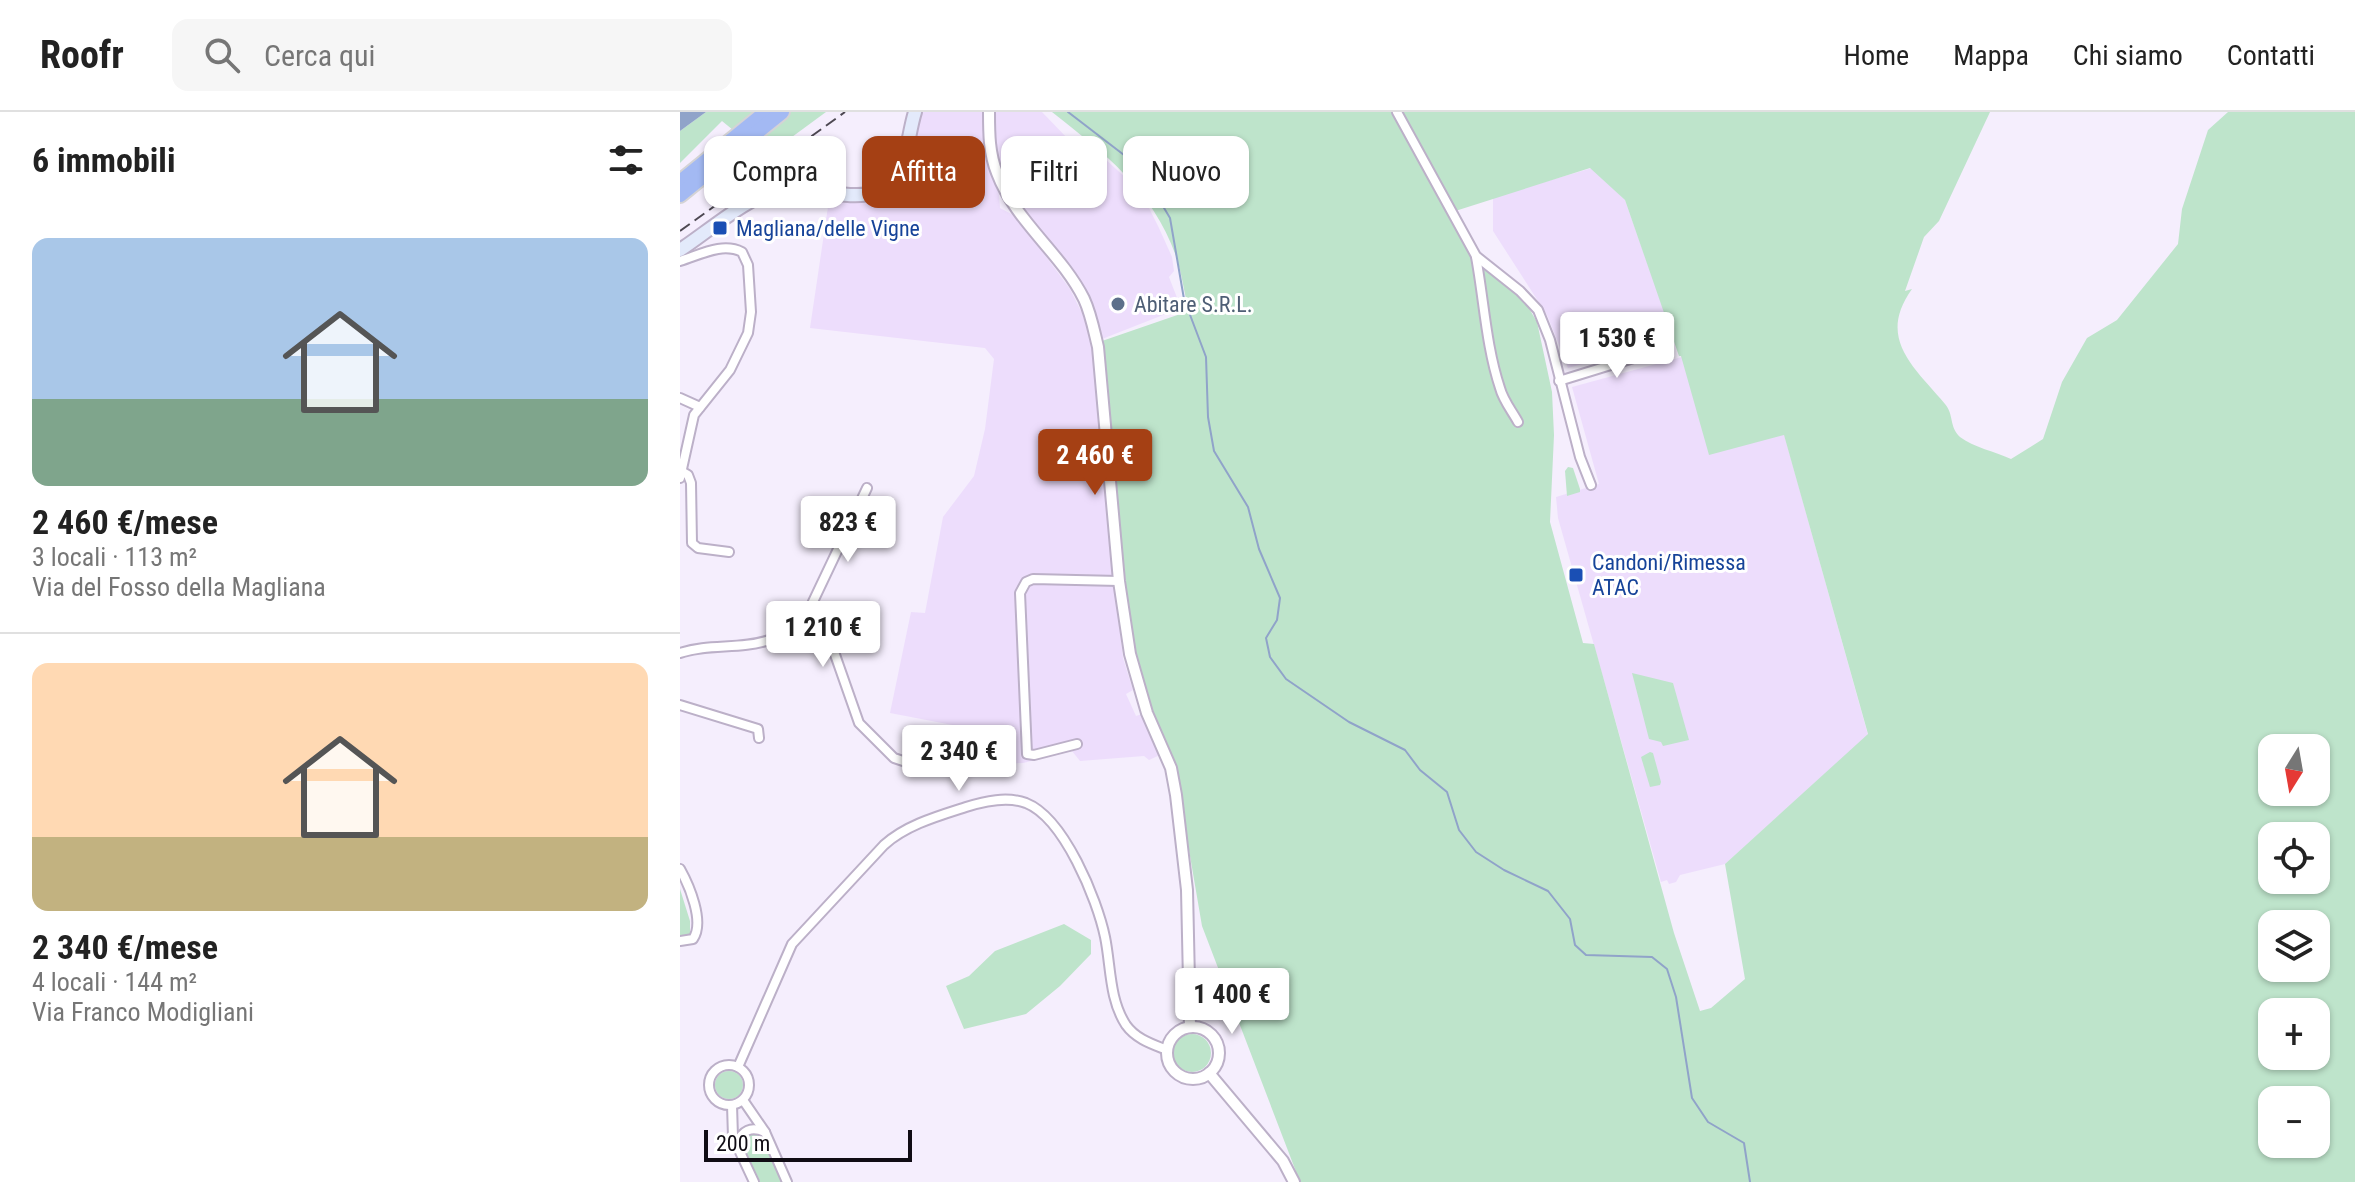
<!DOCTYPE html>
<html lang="it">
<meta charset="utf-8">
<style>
body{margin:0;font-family:"Roboto Condensed",sans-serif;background:#f6f6f6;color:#222;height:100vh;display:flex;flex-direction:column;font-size:30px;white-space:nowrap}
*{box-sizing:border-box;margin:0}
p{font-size:26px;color:#767676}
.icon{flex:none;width:44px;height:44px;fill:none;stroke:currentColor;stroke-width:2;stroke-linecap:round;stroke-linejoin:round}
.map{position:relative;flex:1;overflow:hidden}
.drawer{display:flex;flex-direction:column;background:#fff;width:680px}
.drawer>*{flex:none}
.guide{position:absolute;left:24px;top:24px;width:760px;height:72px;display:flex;gap:16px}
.needle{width:52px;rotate:191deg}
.fabs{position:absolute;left:1578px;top:622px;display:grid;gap:16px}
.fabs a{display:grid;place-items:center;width:72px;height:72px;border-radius:16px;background:#fff;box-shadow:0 2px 6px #0004;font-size:40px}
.scale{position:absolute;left:24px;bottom:20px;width:208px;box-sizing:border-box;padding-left:8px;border:4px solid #100c14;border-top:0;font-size:22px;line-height:28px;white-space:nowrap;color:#100c14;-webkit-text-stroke:6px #fff;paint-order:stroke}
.price{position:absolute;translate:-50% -68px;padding:0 18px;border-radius:8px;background:#fff;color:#222;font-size:26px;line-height:52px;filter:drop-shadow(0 2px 4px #0008)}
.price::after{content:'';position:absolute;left:50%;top:48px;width:24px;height:18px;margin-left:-12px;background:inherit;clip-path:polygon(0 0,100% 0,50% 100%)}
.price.active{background:#a54014;color:#fff}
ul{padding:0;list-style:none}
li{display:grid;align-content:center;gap:16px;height:424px;padding:0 32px}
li+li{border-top:2px solid #e0e0e0}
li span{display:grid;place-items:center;height:248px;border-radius:16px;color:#555}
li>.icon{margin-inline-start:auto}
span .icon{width:144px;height:144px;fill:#fffc;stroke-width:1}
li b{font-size:34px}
h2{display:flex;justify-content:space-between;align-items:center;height:96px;padding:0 32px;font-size:34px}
.tag{padding:0 28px;border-radius:16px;background:#fff;box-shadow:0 2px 6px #0004;font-size:28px;line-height:72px}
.tag.active{background:#a54014;color:#fff}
header{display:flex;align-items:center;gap:48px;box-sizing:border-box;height:112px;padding:0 40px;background:#fff;border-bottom:2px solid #e0e0e0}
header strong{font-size:38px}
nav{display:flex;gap:44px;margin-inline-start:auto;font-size:28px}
.search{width:560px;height:72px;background:#f6f6f6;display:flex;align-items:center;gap:20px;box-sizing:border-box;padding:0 28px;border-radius:16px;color:#767676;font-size:30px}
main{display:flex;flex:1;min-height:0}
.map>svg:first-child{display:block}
.built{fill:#edddfc}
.green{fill:#bee4cb;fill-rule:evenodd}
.water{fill:#90a3c9}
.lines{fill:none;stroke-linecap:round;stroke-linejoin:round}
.stream{stroke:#90a3c9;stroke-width:2}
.minor-casing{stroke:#bcb0c8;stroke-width:12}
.tertiary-casing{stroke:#bcb0c8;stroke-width:14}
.secondary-casing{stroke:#bcb0c8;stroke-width:16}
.motorway-casing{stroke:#d4d3d5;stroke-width:18}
.minor{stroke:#fff;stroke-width:8}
.tertiary{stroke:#fff;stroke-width:10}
.secondary{stroke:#e3eafb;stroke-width:12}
.motorway{stroke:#a3b9f3;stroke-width:14}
.rail{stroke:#4d4852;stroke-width:2;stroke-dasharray:12 6;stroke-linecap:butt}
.transit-dot{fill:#1a4fb4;stroke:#fff;stroke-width:3}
.service-dot{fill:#5c6f8a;stroke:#fff;stroke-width:3}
.labels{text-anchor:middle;stroke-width:6;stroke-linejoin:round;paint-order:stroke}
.transit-label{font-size:22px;fill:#164399;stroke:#fff;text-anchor:start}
.service-label{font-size:22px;fill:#4e5e75;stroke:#fff;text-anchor:start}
</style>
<header>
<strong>Roofr</strong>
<div class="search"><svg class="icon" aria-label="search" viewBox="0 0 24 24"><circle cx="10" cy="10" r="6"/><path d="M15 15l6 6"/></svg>Cerca qui</div>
<nav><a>Home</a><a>Mappa</a><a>Chi siamo</a><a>Contatti</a></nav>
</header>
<main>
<section class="drawer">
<h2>6 immobili<svg class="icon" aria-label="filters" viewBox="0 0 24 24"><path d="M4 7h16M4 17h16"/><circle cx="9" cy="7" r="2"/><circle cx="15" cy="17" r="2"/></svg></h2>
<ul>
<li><span style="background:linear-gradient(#a9c7e8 65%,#7fa58c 0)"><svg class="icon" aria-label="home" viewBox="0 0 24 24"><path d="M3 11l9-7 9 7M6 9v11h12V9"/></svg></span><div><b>2 460 €/mese</b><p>3 locali · 113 m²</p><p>Via del Fosso della Magliana</p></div></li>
<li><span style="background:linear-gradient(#ffd9b3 70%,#c2b280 0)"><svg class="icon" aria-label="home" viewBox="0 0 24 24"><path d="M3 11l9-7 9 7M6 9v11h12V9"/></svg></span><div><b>2 340 €/mese</b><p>4 locali · 144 m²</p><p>Via Franco Modigliani</p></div></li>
</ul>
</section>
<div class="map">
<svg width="1675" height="1070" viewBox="0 0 1675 1070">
<rect width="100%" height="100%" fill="#f5eefd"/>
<g class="built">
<polygon points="240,0 304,0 305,40 319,83 320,96 337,105 390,177 402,201 412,231 436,483 443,546 453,578 446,582 456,604 462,602 480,643 469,648 464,644 400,649 392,639 343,651 290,653 288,616 210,601 231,500 245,501 263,405 294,364 305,317 314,247 305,236 130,216 149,88 182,90 197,87 213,78 225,61"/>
<polygon points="315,0 362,0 389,28 402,26 447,67 466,90 479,116 492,145 494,159 489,165 501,196 422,227 403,173 335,85 325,64 318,50 316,33"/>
<polygon points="912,56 945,88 994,227 888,256 867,203 813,119 813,85"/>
<polygon points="1002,245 1030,338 1104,322 1188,623 1045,752 1000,763 996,770 989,772 987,768 981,770 878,406 876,385 919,372 892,275"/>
</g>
<g class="green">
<polygon points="26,0 75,0 53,18 42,9 0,51 0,19"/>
<polygon points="111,0 146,0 82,47 69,35"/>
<path d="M372,0H1310L1259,109L1244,125L1225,179L1232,177C1196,227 1235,256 1265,292C1274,302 1269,315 1280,325C1293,335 1316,340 1331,347L1363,327L1382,270L1407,226L1437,208L1498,132L1502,97L1528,18L1548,0H1675V1070H620L522,814L497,668L457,567L452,535L422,229L509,199C504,181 502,161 496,144C472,77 425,42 372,0ZM910,56L945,88L999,244H1001L1029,343L1104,323L1188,622L1045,752L1065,867L1031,896L1020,899L994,821L914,532L903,531L870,410L874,323L872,280L857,210L843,186L784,130L769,101ZM1592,636H1636V680H1592ZM1592,724H1636V768H1592ZM1592,812H1636V856H1592ZM1592,900H1636V944H1592ZM1592,988H1636V1032H1592Z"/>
<polygon points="888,355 893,356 900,377 900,380 887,384 885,359"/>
<polygon points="952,561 993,571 1009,628 983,634 981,630 969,627"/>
<polygon points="970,640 973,641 981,670 980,673 970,675 961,645"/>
<polygon points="0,777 10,809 10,823 0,824"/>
<polygon points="384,812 411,828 411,842 380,874 346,902 284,917 266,874 289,864 315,839"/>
<circle cx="512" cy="941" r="19"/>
<circle cx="49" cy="973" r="14"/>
<polygon points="69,1021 81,1024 102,1070 80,1070 63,1034 64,1026"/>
</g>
<polygon class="water" points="0,0 26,0 0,19"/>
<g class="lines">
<polyline class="stream" points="388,0 444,43 465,64 490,106 504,187 526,245 528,305 534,339 568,395 579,437 600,486 597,508 586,526 590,545 606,567 669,610 725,638 740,658 767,680 779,718 796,740 824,758 868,779 890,807 895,833 906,843 972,845 987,857 996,885 1012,986 1028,1010 1064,1031 1070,1070"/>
<g class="minor-casing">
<g id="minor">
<polyline points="717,0 796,144 840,179 858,198 870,228 900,345 911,373"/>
<path d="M796,145C804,188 806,234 820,276C823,288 832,299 838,310"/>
<path d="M0,149C20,143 42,130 62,140L68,153L71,200L68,221L50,258L14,303L0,366"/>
<polyline points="879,269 986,236"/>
<polyline points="0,286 20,295"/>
<polyline points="1,359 8,363 11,371 12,431 18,436 49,440"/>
<polyline points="121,515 187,376"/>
<path d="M0,541C29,531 60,538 89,528C101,524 117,512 131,512C143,512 147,524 152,534L179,611L214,646L223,649L229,645"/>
<polyline points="0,593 78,617 79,626"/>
<polyline points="397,632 354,643 347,642 340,481 346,470 353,467 439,469"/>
<path d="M0,757C9,773 25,810 13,827L0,829"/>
<circle cx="49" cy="973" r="20"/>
<path d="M58,955L112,832L204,733C226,713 258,704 286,695C305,689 327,684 346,691C384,706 417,787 425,825C431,854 429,887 446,913C456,927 472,932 487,938"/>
<polyline points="63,988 85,1020"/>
<polyline points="52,993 53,1025 74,1070"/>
<path d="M56,1033C62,1018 71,1014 85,1020L107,1070"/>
</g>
</g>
<g class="tertiary-casing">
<g id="tertiary">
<path d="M309,0C309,21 309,41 317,61C335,109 381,141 404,187C411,202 414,219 418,235L439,469L450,542L467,601L491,656L496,683L507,778L510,915"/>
<circle cx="513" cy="941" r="26"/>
<polyline points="529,961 603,1049 614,1070"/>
</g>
</g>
<g class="secondary-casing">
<path id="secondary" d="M0,138C26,121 69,84 99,77C137,70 195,105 219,59C228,42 229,19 235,0"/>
</g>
<g class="motorway-casing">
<g id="motorway">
<polyline points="0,70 86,0"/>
<polyline points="0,83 102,0"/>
</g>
</g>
<use href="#minor" class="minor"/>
<use href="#tertiary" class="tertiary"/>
<use href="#secondary" class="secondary"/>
<use href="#motorway" class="motorway"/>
<polyline class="rail" points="0,119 165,0"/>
</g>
<g class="transit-dot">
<rect x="32" y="108" width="16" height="16" rx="4"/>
<rect x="888" y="455" width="16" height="16" rx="4"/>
</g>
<circle class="service-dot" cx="438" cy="192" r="8"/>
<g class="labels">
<g class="transit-label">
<text x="56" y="124">Magliana/delle Vigne</text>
<text x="912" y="458">Candoni/Rimessa<tspan x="912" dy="25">ATAC</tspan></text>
</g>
<g class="service-label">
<text x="454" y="200">Abitare S.R.L.</text>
</g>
</g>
</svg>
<div class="fabs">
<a><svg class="needle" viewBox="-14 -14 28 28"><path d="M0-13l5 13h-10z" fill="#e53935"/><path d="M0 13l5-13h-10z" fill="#767676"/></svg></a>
<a><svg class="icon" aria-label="locate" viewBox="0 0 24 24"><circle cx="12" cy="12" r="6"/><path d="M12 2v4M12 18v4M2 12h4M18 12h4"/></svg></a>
<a><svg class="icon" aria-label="layers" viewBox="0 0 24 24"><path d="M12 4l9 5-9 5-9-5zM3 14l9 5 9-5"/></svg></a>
<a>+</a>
<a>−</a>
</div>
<div class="scale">200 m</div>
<b class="price" style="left:937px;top:268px">1 530 €</b>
<b class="price active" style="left:415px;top:385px">2 460 €</b>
<b class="price" style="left:168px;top:452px">823 €</b>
<b class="price" style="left:143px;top:557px">1 210 €</b>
<b class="price" style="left:279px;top:681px">2 340 €</b>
<b class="price" style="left:552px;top:924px">1 400 €</b>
<div class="guide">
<a class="tag">Compra</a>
<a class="tag active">Affitta</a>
<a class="tag">Filtri</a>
<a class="tag">Nuovo</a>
</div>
</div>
</main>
